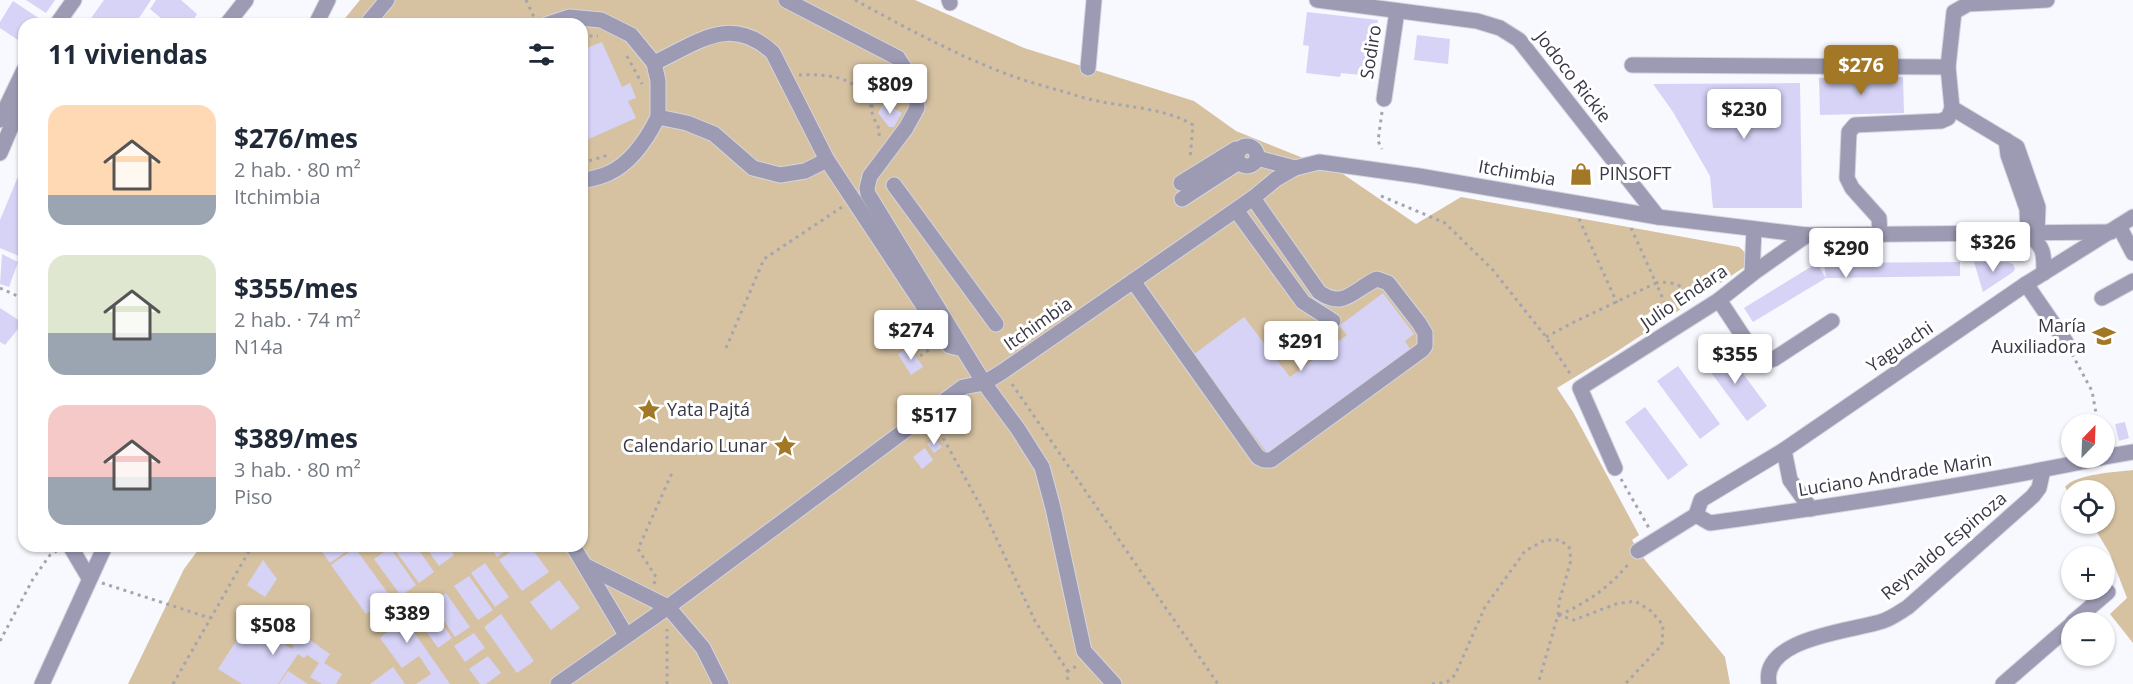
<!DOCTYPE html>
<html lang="es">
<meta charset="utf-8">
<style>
body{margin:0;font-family:"Open Sans",sans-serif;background:#f6f6f7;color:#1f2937;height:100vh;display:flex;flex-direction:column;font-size:22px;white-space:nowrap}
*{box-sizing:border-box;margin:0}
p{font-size:20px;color:#747a83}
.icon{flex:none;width:33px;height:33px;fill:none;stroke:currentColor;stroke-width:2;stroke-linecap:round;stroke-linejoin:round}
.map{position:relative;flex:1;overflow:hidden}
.details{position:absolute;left:18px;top:18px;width:570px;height:534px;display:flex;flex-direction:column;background:#fff;border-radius:18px;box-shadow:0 2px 4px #0004}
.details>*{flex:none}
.needle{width:39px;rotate:23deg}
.controls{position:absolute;left:2061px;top:414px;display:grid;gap:12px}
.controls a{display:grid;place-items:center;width:54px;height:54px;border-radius:50%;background:#fff;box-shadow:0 2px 4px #0004;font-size:30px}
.price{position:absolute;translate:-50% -51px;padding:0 14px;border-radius:6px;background:#fff;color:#222;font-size:20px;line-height:39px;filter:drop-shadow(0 2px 3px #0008)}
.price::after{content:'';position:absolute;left:50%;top:36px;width:18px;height:14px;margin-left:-9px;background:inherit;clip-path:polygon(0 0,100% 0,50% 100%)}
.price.on{background:#a27827;color:#fff}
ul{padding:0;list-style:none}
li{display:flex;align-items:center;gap:18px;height:150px;padding:0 30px}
li span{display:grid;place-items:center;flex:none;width:168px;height:120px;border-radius:18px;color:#555}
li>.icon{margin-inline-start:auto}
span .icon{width:72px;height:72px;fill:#fffc;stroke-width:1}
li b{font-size:26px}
h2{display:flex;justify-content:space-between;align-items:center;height:72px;padding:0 30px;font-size:26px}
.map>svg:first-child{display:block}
.green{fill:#d6c2a1}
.building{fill:#d6d3f7}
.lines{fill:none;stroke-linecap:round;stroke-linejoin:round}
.minor-casing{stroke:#d5d5de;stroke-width:17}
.path{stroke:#a5a5af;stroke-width:3;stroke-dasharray:3 4.5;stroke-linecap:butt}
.minor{stroke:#9d9bb4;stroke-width:15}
.labels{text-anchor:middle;stroke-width:6;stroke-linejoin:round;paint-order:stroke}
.street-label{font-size:18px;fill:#383745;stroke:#fff}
.poi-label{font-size:18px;fill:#383745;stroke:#fff;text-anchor:start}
</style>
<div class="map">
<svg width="2133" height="684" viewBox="0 0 2133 684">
<rect width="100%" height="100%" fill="#f8f8ff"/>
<g class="green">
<path d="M360,0H915L1024,48L1194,101L1236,131L1343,174L1416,224L1461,197L1739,247C1746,252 1748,257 1746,266L1613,354L1557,388L1573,412L1639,535L1632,540L1645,560L1725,657L1730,684H128L184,569L201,546H582V24H343L346,17Z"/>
<path d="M2133,470V643L2110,614L2127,598L2110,554L2092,524H2104V490H2072L2071,496L2065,487C2075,474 2116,472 2133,470Z"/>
</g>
<g class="building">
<polygon points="26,0 55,0 46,13"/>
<polygon points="104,0 151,0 135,24 87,24"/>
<polygon points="156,0 181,0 197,14 191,24 168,24 150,9"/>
<polygon points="13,1 43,21 41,24 24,24 24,44 0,28 0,22"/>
<polygon points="1307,12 1378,20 1370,76 1341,73 1340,77 1306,73 1309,46 1303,45"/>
<polygon points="1417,35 1450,39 1448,64 1414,60"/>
<polygon points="602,42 622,87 630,83 636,98 628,101 636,118 582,142 582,50"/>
<polygon points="1903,77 1904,113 1820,115 1819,78"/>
<polygon points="1800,83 1802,208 1713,208 1710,176 1673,112 1653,84"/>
<polygon points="884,103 902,113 894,127 889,127 878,113"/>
<polygon points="24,162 24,248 21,257 0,248 0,220"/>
<polygon points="2,254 18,262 9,287 0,284"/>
<polygon points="1960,262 1960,276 1826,278 1753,322 1744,308 1817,263 1826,278 1824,263"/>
<polygon points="1974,262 2007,262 2013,264 2015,269 2013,272 1983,292"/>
<polygon points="1383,293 1414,334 1405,341 1410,349 1268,454 1193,355 1244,317 1290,377 1347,335 1339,326"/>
<polygon points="0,308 23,323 5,345 0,342"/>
<polygon points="910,347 923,367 911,375 898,354"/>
<polygon points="1724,348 1767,406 1747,421 1704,363"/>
<polygon points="1678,366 1720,424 1700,439 1657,381"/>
<polygon points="1645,407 1688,465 1668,480 1625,422"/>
<polygon points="2125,422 2129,438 2119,441 2115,424"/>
<polygon points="935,438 942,447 934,453 927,444"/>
<polygon points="925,448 933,460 922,469 913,457"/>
<polygon points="318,546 343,546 347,551 330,563"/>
<polygon points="392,546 416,546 434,572 419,583"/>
<polygon points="425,546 448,546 454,555 439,566"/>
<polygon points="489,546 513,546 497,557"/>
<polygon points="519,546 530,546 549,572 522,591 499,560"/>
<polygon points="355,548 390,596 366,614 331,565"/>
<polygon points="390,548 416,585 401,596 374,559"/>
<polygon points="263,560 277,579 265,597 247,585"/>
<polygon points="485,563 509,597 495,607 471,573"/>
<polygon points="469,576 493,610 478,620 454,586"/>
<polygon points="559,580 580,608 551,630 530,602"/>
<polygon points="446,593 470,627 455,637 432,603"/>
<polygon points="394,601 411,624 409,625 450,684 416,684 431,674 419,656 402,668 380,638 387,632 376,615"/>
<polygon points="429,604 452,638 438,648 414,614"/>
<polygon points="501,614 534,661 517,673 484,627"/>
<polygon points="253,615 274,628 270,635 292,649 294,646 276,634 284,622 330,654 324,663 342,674 336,684 322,684 310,677 319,663 307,655 304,658 298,654 278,684 242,684 218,669"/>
<polygon points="474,633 485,648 465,662 454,646"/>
<polygon points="488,656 501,673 486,684 480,684 469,669"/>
<polygon points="393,667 405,684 370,684"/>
<polygon points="288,671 308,684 279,684"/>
</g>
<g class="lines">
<g class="minor-casing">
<g id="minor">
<polyline points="786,0 898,58 911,78 916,90 917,108 906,128 870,176 867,188 868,194 963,349"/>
<polyline points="949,0 950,3"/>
<polyline points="1317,0 1477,21 1500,28 1519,40 1658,217"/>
<polyline points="57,24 74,0"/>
<polyline points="227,24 246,0"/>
<polyline points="316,24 328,0"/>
<polyline points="367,24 387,0"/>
<path d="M548,24L569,17L601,20L631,35L654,63C697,43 731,13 773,53L827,160L950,346L963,349L984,383L1018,429L1042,467L1053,508L1084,651L1114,684"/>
<polyline points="654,63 658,81 658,117"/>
<polyline points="1632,65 1948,67"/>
<polyline points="1088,68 1094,0"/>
<polyline points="1384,99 1397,11"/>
<polyline points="1952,108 2017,147 2038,207 2037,233"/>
<polyline points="0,120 24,70"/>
<path d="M2006,140L2008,155L2027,209L2028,233C2044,248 2044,252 2044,273"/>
<circle cx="1247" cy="156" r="10"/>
<polyline points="0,153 24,97"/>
<polyline points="1257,158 1295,168"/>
<path d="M582,181C591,179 601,177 609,173C631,163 648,137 658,117L687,123L714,134L753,168L780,175L805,171L827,160"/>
<polyline points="1181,183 1236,149 1240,150"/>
<polyline points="894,185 996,324"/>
<polyline points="1182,199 1239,162"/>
<polyline points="1236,210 1303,302 1333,321"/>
<polyline points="2119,226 2133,253"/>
<polyline points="1880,234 1879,218 1852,188 1847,178 1849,132 1855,125 1941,121 1948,118 1952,108 1948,67 1954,12 1968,4 2047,0"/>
<polyline points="1752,274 1754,229"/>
<path d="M1133,281L1258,457L1264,460H1271L1422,350L1425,346V333L1419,323L1388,283L1377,279C1354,289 1344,310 1319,292L1253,198"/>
<polyline points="2026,284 2066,342"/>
<polyline points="2102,298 2133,281"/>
<polyline points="1719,300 1758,359 1765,362 1774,359 1832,321"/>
<polyline points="1784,450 1790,480 1811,509"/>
<polyline points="2104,457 2133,452"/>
<polyline points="1615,468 1580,388 1719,300 1752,274 1807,235"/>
<polyline points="1696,515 1701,500 1784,450 2026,284 2133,217"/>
<path d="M1696,515L1710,523C1841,505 1972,485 2101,458"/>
<polyline points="70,546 89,578"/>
<polyline points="573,546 626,635"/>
<polyline points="1638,551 1696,515"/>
<polyline points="586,566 668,607 703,648 721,684"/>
<polyline points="2073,622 2108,592"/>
<polyline points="42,684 105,546"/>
<polyline points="558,684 668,607 963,387 984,383 1002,372 1253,198 1276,179 1295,168 1319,162 1419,176 1658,217 1807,235 2111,232"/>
<path d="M1769,684C1760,637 1855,631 1883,621C1892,618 1900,612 1908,607L2033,496L2039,488L2043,470"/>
<polyline points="2003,684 2072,624"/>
</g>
</g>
<g class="path">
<polyline points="526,0 534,17"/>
<path d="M855,0C906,28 958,56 1012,76C1034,84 1056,89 1078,96C1115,108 1161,105 1193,125L1190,159"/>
<polyline points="511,24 514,22 516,24"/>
<polyline points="582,36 598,36"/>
<polyline points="627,56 642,84"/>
<path d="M799,75C825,74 851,75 867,98C871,104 871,110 873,116C876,124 882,130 878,138"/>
<polyline points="871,107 881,100 892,74"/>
<polyline points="1382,112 1378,141 1382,149"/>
<polyline points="582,163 608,155"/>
<polyline points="1381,196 1445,223 1493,270 1546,337 1571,375"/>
<polyline points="1579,219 1617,303"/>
<path d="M1631,228L1656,283C1670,280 1688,287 1695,299"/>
<polyline points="0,288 24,299"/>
<polyline points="1546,337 1574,322 1656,283 1670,315"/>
<polyline points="726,348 764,259 842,207"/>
<polyline points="2072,354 2092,391 2098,424"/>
<polyline points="920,356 933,347"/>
<polyline points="1012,384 1218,684"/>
<polyline points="936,425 985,514 1035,621 1067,670 1068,684"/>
<polyline points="1621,479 1649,528"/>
<polyline points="102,583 210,618"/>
<polyline points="654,584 656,577 638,549 672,473"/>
<polyline points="1558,615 1574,620 1616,604 1635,601 1651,611 1663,625 1662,645 1625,684"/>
<path d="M1559,615C1587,603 1611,586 1630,562"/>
<polyline points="0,641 33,579 50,555 58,550"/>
<polyline points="1067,672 1078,665"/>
<polyline points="173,684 252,546"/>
<polyline points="667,684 667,629"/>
<polyline points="1432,684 1447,682 1455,675 1485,607 1525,551 1545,540 1560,540 1569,547 1571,560 1559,602 1558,615 1538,684"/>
</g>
<use href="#minor" class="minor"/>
</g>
<defs>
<g id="shop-bare" transform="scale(1.8)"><path d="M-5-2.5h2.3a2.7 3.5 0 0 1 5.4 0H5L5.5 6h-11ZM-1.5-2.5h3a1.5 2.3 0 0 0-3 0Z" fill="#a27827" stroke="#fff" stroke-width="2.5" paint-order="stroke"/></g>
<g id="school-bare" transform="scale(1.8)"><path d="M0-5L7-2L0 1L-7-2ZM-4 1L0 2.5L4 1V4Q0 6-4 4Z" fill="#a27827" stroke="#fff" stroke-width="2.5" paint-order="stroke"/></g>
<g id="sight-bare" transform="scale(1.8)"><path d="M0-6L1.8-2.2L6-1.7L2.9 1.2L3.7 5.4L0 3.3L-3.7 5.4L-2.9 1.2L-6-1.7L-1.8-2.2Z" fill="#a27827" stroke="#fff" stroke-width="2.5" paint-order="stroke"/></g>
</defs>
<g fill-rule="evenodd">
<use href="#shop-bare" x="1581" y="174"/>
<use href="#school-bare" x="2104" y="336"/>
<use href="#sight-bare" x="649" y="410"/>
<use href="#sight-bare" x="785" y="446"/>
</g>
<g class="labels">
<g class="street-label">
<text transform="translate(1371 52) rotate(-81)" y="6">Sodiro</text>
<text transform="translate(1573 77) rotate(52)" y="6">Jodoco Rickie</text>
<text transform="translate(1517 173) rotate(10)" y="6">Itchimbia</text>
<text transform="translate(1684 297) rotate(-34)" y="6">Julio Endara</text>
<text transform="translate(1038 324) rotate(-35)" y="6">Itchimbia</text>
<text transform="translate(1900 347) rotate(-34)" y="6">Yaguachi</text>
<text transform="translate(1895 475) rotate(-9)" y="6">Luciano Andrade Marin</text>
<text transform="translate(1944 546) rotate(-40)" y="6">Reynaldo Espinoza</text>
</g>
<g class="poi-label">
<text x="1599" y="180">PINSOFT</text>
<text x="2086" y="332" text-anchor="end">María<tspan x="2086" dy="21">Auxiliadora</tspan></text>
<text x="667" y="416">Yata Pajtá</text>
<text x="767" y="452" text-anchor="end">Calendario Lunar</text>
</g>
</g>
</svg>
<div class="controls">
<a><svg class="needle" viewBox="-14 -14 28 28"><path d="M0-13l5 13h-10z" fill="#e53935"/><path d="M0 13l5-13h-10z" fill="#747a83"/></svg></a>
<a><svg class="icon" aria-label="locate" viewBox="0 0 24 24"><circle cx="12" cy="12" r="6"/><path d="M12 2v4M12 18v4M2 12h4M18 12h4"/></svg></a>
<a>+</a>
<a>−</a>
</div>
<b class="price on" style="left:1861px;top:96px">$276</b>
<b class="price" style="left:890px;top:115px">$809</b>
<b class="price" style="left:1744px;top:140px">$230</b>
<b class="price" style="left:1993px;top:273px">$326</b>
<b class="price" style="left:1846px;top:279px">$290</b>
<b class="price" style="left:911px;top:361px">$274</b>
<b class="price" style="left:1301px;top:372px">$291</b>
<b class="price" style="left:1735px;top:385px">$355</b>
<b class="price" style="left:934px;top:446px">$517</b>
<b class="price" style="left:407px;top:644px">$389</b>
<b class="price" style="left:273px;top:656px">$508</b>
<section class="details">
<h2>11 viviendas<svg class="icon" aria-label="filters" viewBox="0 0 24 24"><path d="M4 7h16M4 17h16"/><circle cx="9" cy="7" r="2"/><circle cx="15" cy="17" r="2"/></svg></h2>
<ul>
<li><span style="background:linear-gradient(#ffd9b3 75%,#9aa5b1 0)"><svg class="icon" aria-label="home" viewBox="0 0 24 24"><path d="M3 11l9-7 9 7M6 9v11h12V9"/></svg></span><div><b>$276/mes</b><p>2 hab. · 80 m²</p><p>Itchimbia</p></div></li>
<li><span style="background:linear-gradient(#dfe7d0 65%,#9aa5b1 0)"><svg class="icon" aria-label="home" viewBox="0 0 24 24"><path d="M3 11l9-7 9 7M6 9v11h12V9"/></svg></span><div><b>$355/mes</b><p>2 hab. · 74 m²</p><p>N14a</p></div></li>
<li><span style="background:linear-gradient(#f6c9c9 60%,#9aa5b1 0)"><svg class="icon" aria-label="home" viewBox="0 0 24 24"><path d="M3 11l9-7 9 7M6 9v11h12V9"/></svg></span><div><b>$389/mes</b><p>3 hab. · 80 m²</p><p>Piso</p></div></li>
</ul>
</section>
</div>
